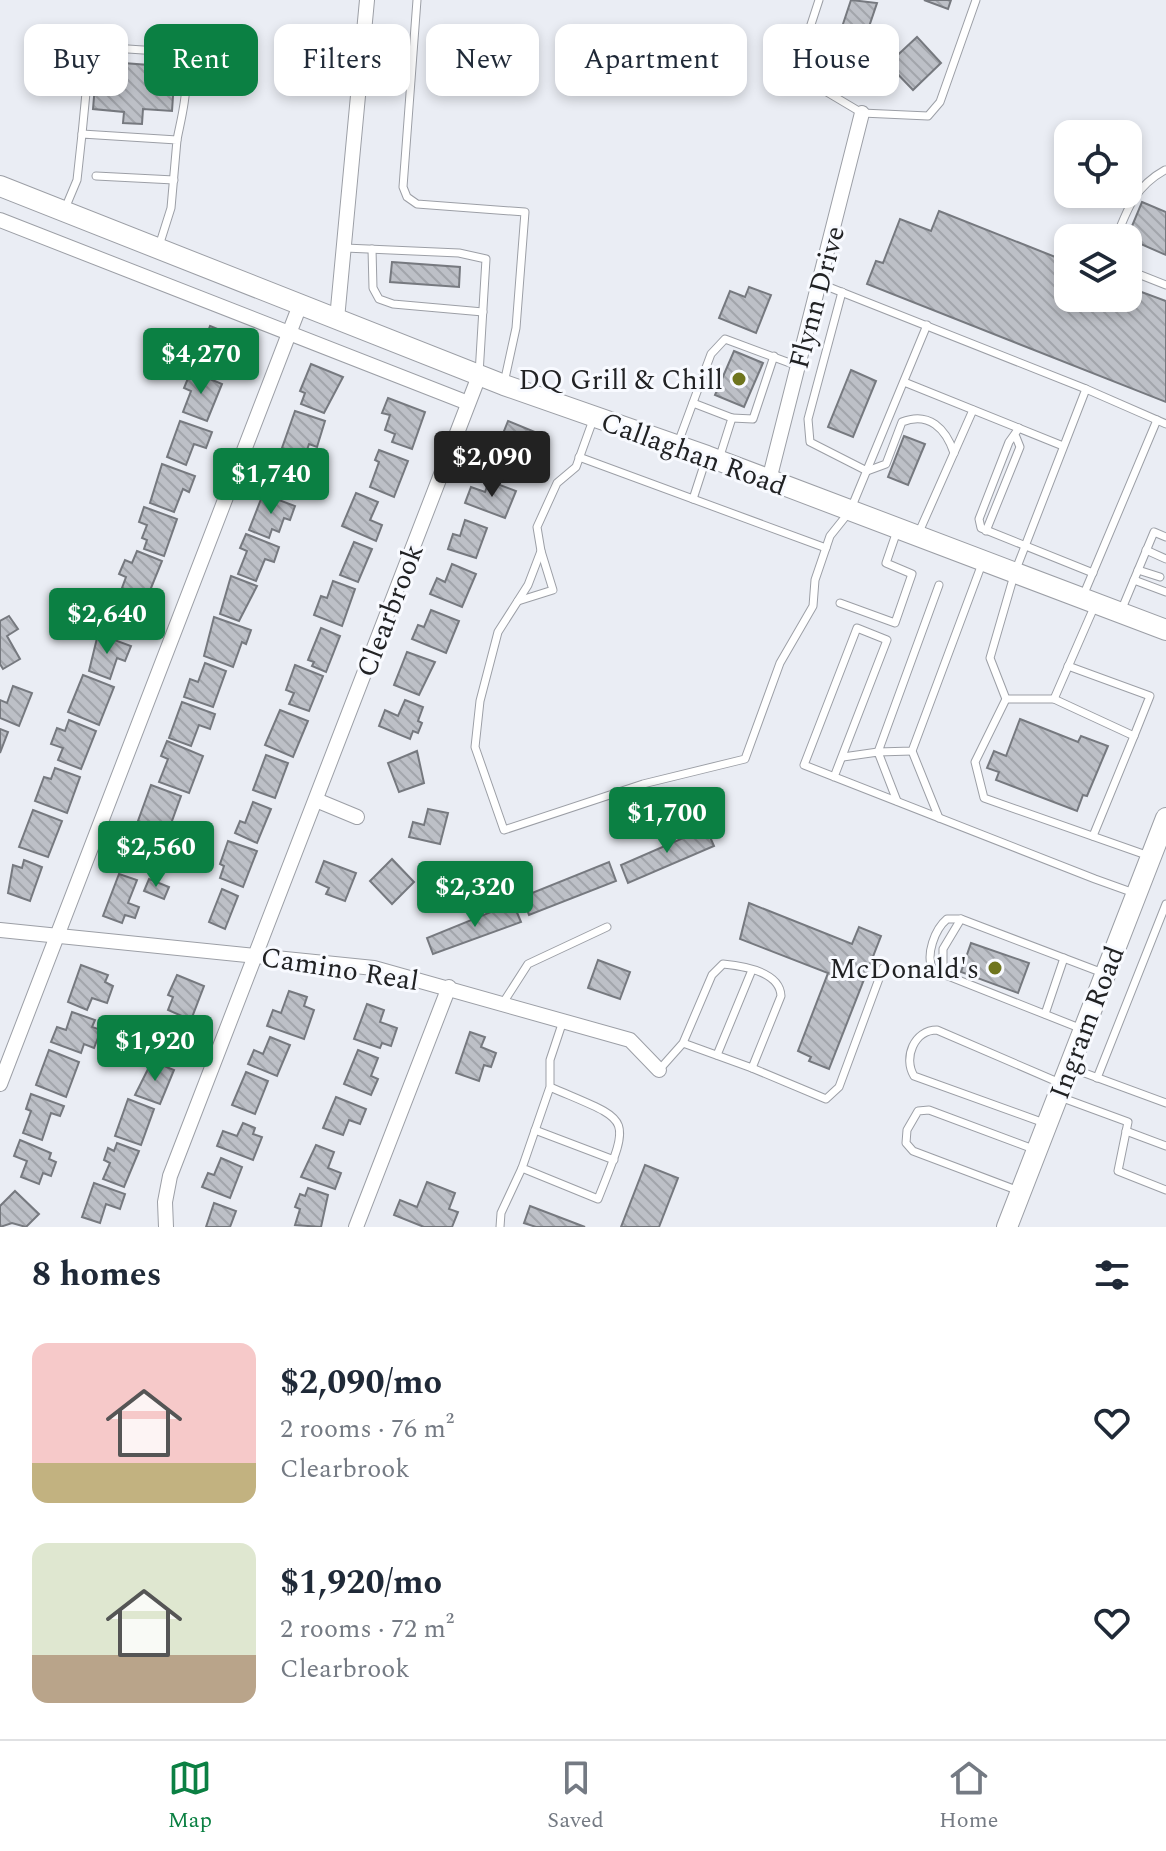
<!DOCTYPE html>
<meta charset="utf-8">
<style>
body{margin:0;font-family:Spectral,serif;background:#f6f6f7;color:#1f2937;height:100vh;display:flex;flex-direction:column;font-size:30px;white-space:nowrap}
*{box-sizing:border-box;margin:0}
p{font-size:26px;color:#747a83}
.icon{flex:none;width:44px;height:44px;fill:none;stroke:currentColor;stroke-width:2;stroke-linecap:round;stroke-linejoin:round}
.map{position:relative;height:1227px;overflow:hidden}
.drawer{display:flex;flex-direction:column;background:#fff;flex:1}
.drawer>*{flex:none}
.guide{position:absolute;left:24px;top:24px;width:1118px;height:72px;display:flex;gap:16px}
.controls{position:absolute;left:1054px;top:120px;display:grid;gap:16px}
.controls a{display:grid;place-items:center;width:88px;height:88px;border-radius:16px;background:#fff;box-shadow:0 4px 12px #0003;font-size:40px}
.price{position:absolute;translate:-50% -68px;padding:0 18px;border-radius:8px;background:#0b8043;color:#fff;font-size:26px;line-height:52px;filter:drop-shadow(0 2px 4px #0008)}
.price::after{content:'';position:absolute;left:50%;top:48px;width:24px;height:18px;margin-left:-12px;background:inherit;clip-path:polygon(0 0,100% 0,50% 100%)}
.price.current{background:#222;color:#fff}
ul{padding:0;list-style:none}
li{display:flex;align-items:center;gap:24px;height:200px;padding:0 32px}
li span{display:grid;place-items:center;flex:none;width:224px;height:160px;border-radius:16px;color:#555}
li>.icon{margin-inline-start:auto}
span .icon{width:96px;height:96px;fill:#fffc;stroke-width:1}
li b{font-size:34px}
h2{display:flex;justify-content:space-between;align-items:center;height:96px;padding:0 32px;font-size:34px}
.chip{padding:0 28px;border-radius:16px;background:#fff;box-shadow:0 4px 12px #0003;font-size:28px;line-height:72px}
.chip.current{background:#0b8043;color:#fff}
.tab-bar{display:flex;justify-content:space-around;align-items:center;height:112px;border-top:2px solid #e0e1e3;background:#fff;font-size:22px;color:#747a83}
.tab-bar a{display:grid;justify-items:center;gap:4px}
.tab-bar .current{color:#0b8043}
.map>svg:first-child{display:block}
.building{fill:url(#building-back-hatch);stroke:#76797f;stroke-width:2}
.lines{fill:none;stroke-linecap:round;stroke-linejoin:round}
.service-casing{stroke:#9c9fa6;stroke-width:9}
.minor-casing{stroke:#9c9fa6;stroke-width:16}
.secondary-casing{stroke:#9c9fa6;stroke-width:22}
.service{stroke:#fff;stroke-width:7}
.minor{stroke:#fff;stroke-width:14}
.secondary{stroke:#fff;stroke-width:20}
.poi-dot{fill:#6f751e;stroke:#f8faff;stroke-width:3}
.labels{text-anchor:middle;stroke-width:6;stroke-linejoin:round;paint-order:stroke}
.street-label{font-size:28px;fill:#212224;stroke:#f8faff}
.poi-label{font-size:28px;fill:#212224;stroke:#f8faff;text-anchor:end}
</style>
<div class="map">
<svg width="1166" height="1227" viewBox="0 0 1166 1227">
<defs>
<pattern id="building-back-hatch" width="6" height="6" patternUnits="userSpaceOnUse" patternTransform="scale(2)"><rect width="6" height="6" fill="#bdc0c7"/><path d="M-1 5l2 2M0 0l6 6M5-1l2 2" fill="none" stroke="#a2a5ab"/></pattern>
</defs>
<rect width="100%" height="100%" fill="#eaedf4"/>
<g class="building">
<polygon points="851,0 877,3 857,62 833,54"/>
<polygon points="924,0 951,0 948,9"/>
<polygon points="917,37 941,63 913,90 888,64"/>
<polygon points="97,61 175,67 172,111 143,109 142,124 123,123 124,112 93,109"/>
<polygon points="1142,202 1166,212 1166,255 1127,238"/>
<polygon points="939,211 1068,262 1068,298 1128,298 1128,287 1166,301 1166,402 867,284 876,261 883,263 900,219 931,231"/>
<polygon points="392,262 460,267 459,287 390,282"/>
<polygon points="749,287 771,295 756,333 719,318 730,291 745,297"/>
<polygon points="210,326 247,341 232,378 204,367 213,345 204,342"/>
<polygon points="734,351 763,363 744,407 715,395"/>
<polygon points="311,364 343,377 324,413 301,404 305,393 300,391"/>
<polygon points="851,370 876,381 853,437 828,427"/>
<polygon points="191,371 222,384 207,421 183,412 191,391 184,388"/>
<polygon points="388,398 425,412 412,449 392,442 395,434 385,430 390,415 382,413"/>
<polygon points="295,411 325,421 317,447 309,444 305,456 282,448"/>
<polygon points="180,421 212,432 206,448 194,444 186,465 167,457"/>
<polygon points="508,421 535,432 529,448 524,446 515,470 483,458 487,447 493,450 497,440 500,441"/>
<polygon points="904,436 925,444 908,485 888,477"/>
<polygon points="379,450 408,461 394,497 370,487 379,462 375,460"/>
<polygon points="286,454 305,462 292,499 264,489 271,471 278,474"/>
<polygon points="162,464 195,476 189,492 183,489 174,512 150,503"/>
<polygon points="489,481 516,491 505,518 465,503 471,487 485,492"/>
<polygon points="356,493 378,502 370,520 382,525 376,541 342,526"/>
<polygon points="263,494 295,506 290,520 284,518 279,532 272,529 269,538 249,530"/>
<polygon points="144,507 177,519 164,556 144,549 147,540 142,538 147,525 139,522"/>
<polygon points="465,520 487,528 476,558 448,549 453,534 460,536"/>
<polygon points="246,534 279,547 274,562 265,559 256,581 238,574 247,551 240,548"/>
<polygon points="354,542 372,549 358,582 340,575"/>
<polygon points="137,551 162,561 147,598 122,588 126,577 119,574 125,560 132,563"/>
<polygon points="452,564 476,574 462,607 430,594 437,578 445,582"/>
<polygon points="231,576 257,586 239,621 220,614"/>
<polygon points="333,581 355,589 342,626 314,615 321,596 327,598"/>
<polygon points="119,592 143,601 129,639 108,631"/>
<polygon points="431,610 459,621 446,653 412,639 418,625 424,627"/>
<polygon points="9,616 18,629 7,636 20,659 3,669 0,664 0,621"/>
<polygon points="214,617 251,630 246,644 242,642 233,667 204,656"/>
<polygon points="321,628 340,636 326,672 312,666 314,662 308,660"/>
<polygon points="98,634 131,646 125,661 117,658 110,679 89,671"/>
<polygon points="407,652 435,662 419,695 394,685"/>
<polygon points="205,663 226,671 213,707 184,697 190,679 198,682"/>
<polygon points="295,665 323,676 309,711 289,704 294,693 286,690"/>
<polygon points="83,675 114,687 99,725 68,712"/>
<polygon points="13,686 32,693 19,726 0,718 0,700 7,703"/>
<polygon points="405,700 423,707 418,721 422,723 418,733 413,731 410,739 379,726 385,710 398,716"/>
<polygon points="182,702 215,714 210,729 199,725 191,746 169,738"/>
<polygon points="280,710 308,721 293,757 265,745"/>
<polygon points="1020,719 1078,742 1081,736 1108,746 1087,796 1083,795 1077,811 996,780 999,772 987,768 994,751 1006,756"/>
<polygon points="69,720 96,731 81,769 58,760 63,748 51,744 57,728 65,731"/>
<polygon points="0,729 8,732 0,753"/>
<polygon points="167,741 203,756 189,793 159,782 168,759 161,756"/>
<polygon points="417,751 424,783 399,792 388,763"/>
<polygon points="266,755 288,763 275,798 253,790"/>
<polygon points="55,768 80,777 67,813 35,801 44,777 51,779"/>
<polygon points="151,785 181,796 168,832 138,821"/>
<polygon points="253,802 271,809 257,843 235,833 240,821 245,823"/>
<polygon points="428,809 448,813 440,844 409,837 413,822 424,825"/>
<polygon points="33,810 62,821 48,857 19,847"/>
<polygon points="134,827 165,840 152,874 132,865 139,848 128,843"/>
<polygon points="706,828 714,846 628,883 621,865"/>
<polygon points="228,841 257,851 243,887 220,878 224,866 220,864"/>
<polygon points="392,859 414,882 392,904 370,881"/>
<polygon points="24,860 42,867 30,901 8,893 13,865 22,868"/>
<polygon points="324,861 356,873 345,901 326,894 329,888 316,882"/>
<polygon points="609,862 616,881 529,915 522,897"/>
<polygon points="119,874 137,880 128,903 139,907 135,918 125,915 122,923 103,916"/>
<polygon points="149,879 169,887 164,899 144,891"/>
<polygon points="222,889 238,896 225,929 209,922"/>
<polygon points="513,903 521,922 433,954 427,938"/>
<polygon points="749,903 852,944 859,927 881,936 829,1069 809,1061 811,1057 798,1051 828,973 740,939"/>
<polygon points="971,943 1029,963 1018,993 961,972"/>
<polygon points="598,960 630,972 620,999 588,988"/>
<polygon points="81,965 108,975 105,982 113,986 107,1003 92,998 87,1010 68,1002"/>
<polygon points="177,975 204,986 191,1020 168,1010 173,997 168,995"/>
<polygon points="289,991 307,997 304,1006 314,1010 304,1039 267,1026 273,1010 281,1013"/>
<polygon points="367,1004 384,1010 380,1022 397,1028 391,1046 382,1043 380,1048 354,1039"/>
<polygon points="72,1012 95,1020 92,1027 101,1030 94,1048 84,1044 81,1053 51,1042 57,1027 66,1030"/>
<polygon points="158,1017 186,1028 172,1061 145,1051"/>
<polygon points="470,1032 485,1037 481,1047 496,1053 491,1067 484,1065 479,1081 456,1073"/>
<polygon points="270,1037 290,1045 277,1076 248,1064 254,1050 263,1054"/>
<polygon points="49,1050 79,1062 66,1097 36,1085"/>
<polygon points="358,1050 378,1058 371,1076 378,1079 371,1095 344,1084"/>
<polygon points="152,1061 174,1070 160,1104 135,1095"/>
<polygon points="246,1072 268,1081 255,1114 232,1105"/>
<polygon points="31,1094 64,1106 60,1116 51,1113 42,1140 23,1133 31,1111 26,1109"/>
<polygon points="336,1097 366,1109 360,1124 349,1120 343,1135 323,1128"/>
<polygon points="128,1099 154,1109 141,1145 115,1136"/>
<polygon points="243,1123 255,1128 253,1134 262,1137 253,1160 217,1146 223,1131 237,1136"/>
<polygon points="20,1140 51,1153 49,1159 56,1162 51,1176 43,1173 39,1184 21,1177 27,1161 14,1156"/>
<polygon points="117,1143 139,1151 124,1187 103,1179 110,1163 104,1160 108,1148 114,1151"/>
<polygon points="316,1145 334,1152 328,1168 341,1173 335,1189 301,1177"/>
<polygon points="221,1158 242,1167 230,1198 202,1187 208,1173 214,1175"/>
<polygon points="645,1165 678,1178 659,1227 621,1227"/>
<polygon points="427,1182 455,1193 449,1209 458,1212 452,1227 424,1227 394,1215 400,1200 417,1207"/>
<polygon points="94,1183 125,1194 120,1209 106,1204 100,1223 82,1217"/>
<polygon points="308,1188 328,1195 321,1227 295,1225 300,1209 295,1207 300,1194 305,1196"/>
<polygon points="15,1191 39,1214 26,1227 12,1223 0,1227 0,1206"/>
<polygon points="214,1203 236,1211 230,1227 206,1227"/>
<polygon points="530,1206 585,1227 536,1227 524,1223"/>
</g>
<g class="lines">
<g class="service-casing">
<g id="service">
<polyline points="417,0 403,187 407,197 417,204 525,212 516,328 504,383"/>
<polyline points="819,0 803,49 804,74 815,85 862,113 928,116 940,102 976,0"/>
<path d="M82,134L89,62L98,47L173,52C197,66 181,117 177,140"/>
<polyline points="96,176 174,180"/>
<polyline points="64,211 77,180 82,134 177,140 171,208 159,246"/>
<path d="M1116,238C1128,207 1136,186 1165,170"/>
<polyline points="345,248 459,253 486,259 479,374"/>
<polyline points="372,249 373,288 379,299 393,304 483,312"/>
<polyline points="1128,270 1166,285"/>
<polyline points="821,284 1086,389 1015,572 990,658 1006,699 975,762 984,798 1149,856"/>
<path d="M842,292L808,419L810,442L867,471L886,464L902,422C929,411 946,429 954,453"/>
<polyline points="904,382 1063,446"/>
<polyline points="1086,389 1166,424"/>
<polyline points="693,403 732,418 719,459"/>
<polyline points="732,418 753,419 774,356"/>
<polyline points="593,420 576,467 557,483 537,527 541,551 528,585 498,632 480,701 475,747 504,830 643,784 745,759 780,663 813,606 815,580 830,536 850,511 927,325"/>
<polyline points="1019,428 1009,442 979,519 981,528 1093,573"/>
<polyline points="678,443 711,354 725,339 798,366"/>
<polyline points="579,457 826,548"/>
<polyline points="693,499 706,459"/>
<polyline points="986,531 1020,447 1016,437"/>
<polyline points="919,532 973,410"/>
<polyline points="1146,550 1166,559"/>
<polyline points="1138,570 1160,577"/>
<polyline points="1134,580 1166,592"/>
<polyline points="939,585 878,752 912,751 983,561"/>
<polyline points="1083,596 1157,420"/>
<polyline points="518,601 553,590 541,551"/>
<polyline points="840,603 895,623 912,574 886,563 897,531"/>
<polyline points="1121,611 1154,532 1166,537"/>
<polyline points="1068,666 1150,696 1134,736"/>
<polyline points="1006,699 1054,699 1134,736 1093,836"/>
<polyline points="1054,699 1095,605"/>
<polyline points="912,751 939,818"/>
<polyline points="843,757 878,752 897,801"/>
<polyline points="834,777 887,640 857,628 804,765 1095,879 1134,893"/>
<polyline points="943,974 943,949 961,919"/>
<polyline points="503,1003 528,964 607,927"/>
<polyline points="1045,1014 1064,958"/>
<path d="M1082,1029L933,970C925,955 935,929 947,919H961L1103,973"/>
<polyline points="717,1055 752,970"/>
<polyline points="752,1068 826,1099 839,1087 883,968"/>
<polyline points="1071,1068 1166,1103"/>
<path d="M659,1070L683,1043L712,975L723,964C744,966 780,972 781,996L752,1068L683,1043"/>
<polyline points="1097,1078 1166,904"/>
<path d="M550,1087L522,1168L598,1199C632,1113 633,1123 550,1087V1060L563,1021"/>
<polyline points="1060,1097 1128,1122 1118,1171 1166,1190"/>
<path d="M1047,1124L914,1076C903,1058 914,1030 937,1030L1060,1083"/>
<polyline points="535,1130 614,1160"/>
<polyline points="1126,1131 1166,1146"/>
<polyline points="1019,1191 913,1151 906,1143 907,1130 918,1111 929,1110 1036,1150"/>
<polyline points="500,1227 501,1213 522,1168"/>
</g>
</g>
<g class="minor-casing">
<g id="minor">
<polyline points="0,220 468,403"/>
<polyline points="337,319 367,0"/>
<polyline points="769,480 862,113"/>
<polyline points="316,800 357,817"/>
<polyline points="0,930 374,968 630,1040 659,1070"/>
<polyline points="0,1084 300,305"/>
<polyline points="166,1227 165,1202 170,1176 479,376"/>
<polyline points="356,1227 449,987"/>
</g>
</g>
<g class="secondary-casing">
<g id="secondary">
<polyline points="0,186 504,385 707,456 1166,630"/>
<polyline points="1007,1227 1166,818"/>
</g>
</g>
<use href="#service" class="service"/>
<use href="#minor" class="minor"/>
<use href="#secondary" class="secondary"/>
</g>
<g class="poi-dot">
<circle cx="739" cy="379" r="8"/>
<circle cx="995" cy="968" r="8"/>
</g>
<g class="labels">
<g class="street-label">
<text transform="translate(816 297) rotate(-75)" y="10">Flynn Drive</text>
<text transform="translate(694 453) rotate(20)" y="10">Callaghan Road</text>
<text transform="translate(389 610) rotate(-69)" y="10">Clearbrook</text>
<text transform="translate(340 968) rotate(9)" y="10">Camino Real</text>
<text transform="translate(1086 1022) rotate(-69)" y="10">Ingram Road</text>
</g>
<g class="poi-label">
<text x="723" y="389">DQ Grill &amp; Chill</text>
<text x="979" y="978">McDonald's</text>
</g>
</g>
</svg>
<div class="controls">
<a><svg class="icon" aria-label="locate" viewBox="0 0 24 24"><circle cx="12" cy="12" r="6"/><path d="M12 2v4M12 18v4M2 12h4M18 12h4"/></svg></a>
<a><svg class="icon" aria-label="layers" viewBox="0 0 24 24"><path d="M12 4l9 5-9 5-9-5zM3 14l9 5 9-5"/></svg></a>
</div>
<b class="price" style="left:201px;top:396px">$4,270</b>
<b class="price current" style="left:492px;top:499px">$2,090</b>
<b class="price" style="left:271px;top:516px">$1,740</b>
<b class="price" style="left:107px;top:656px">$2,640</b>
<b class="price" style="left:667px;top:855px">$1,700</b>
<b class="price" style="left:156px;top:889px">$2,560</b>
<b class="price" style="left:475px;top:929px">$2,320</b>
<b class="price" style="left:155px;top:1083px">$1,920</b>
<div class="guide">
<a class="chip">Buy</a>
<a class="chip current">Rent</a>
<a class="chip">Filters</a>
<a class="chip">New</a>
<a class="chip">Apartment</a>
<a class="chip">House</a>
</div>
</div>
<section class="drawer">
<h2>8 homes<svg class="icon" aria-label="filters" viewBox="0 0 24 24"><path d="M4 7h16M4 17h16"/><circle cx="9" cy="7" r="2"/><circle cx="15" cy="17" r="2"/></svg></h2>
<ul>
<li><span style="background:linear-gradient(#f6c9c9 75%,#c2b280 0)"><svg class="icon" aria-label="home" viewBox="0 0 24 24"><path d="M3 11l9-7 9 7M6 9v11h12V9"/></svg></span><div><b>$2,090/mo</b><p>2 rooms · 76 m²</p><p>Clearbrook</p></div><svg class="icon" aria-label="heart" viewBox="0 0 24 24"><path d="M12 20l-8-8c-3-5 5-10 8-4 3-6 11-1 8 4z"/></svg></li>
<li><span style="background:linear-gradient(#dfe7d0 70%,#b9a48a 0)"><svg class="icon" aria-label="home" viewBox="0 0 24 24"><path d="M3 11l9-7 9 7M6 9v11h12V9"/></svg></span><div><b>$1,920/mo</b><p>2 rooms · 72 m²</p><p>Clearbrook</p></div><svg class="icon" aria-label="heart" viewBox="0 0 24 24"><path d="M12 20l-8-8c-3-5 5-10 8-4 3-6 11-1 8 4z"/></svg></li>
</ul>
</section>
<nav class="tab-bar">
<a class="current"><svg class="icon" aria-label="map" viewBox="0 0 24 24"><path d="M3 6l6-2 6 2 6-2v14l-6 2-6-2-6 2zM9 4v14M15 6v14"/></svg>Map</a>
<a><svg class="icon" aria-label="saved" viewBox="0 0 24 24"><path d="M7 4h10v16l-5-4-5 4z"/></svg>Saved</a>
<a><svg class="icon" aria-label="home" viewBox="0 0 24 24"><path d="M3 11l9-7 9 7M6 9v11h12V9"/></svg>Home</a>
</nav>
